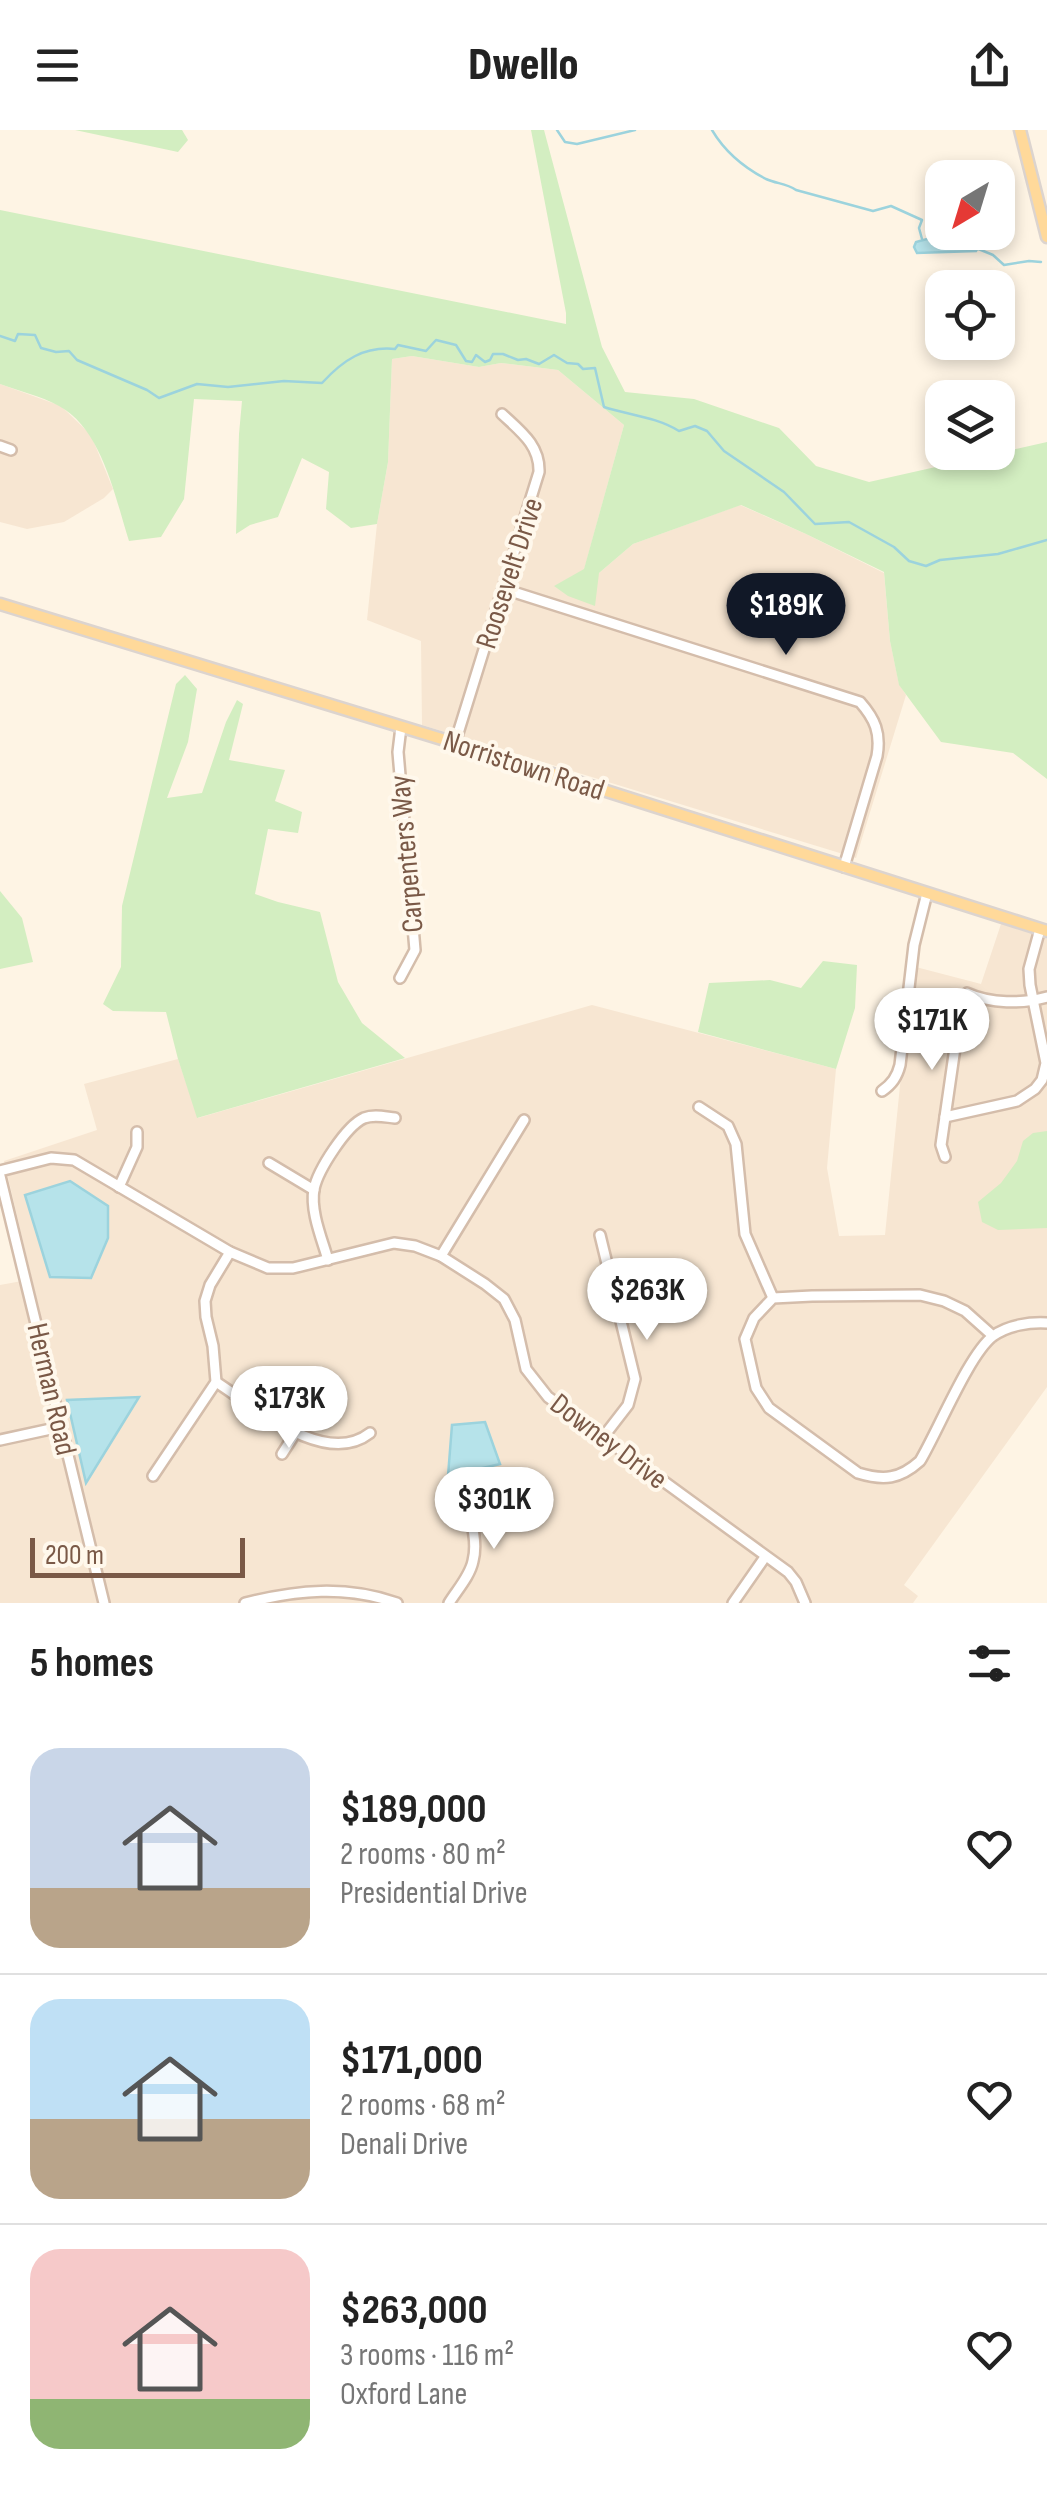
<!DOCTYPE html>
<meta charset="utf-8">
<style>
body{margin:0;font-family:"Sofia Sans Condensed",sans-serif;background:#f2f2f2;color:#222;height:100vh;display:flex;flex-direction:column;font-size:38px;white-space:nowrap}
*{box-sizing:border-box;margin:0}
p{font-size:32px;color:#767676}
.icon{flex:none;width:55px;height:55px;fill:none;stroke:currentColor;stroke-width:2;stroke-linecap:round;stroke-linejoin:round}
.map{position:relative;height:1473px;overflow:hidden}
.details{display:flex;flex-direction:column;background:#fff;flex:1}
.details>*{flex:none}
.needle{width:65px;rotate:218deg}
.controls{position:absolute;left:925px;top:30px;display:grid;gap:20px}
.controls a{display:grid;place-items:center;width:90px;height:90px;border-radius:20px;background:#fff;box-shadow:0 5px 15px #0003;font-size:50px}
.scale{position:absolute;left:30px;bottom:25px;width:215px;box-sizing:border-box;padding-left:10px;border:5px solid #7a5947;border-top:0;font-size:28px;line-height:35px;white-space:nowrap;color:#7a5947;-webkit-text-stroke:8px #fff8ec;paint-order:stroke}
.price{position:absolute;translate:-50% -85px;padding:0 22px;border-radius:35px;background:#fff;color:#222;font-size:32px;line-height:65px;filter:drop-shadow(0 2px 5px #0008)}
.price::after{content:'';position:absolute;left:50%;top:60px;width:30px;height:22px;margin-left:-15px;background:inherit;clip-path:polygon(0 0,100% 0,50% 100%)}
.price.on{background:#111827;color:#fff}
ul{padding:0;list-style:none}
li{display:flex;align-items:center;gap:30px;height:250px;padding:0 30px}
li+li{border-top:2px solid #e0e0e0}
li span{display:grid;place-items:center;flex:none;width:280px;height:200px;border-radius:30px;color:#555}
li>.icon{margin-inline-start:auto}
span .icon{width:120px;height:120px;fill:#fffc;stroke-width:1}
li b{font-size:42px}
h2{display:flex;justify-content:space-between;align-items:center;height:120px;padding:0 30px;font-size:42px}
header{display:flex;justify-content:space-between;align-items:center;height:130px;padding:0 30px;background:#fff;font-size:45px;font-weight:800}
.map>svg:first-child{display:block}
.residential{fill:#f7e6d2}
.green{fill:#d3eec1}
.water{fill:#b6e3ea;stroke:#9cd3dd;stroke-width:2.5}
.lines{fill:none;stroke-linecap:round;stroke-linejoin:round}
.stream{stroke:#9cd3dd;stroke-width:2.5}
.minor-casing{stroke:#d4bdab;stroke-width:14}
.major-casing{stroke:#dcd4cf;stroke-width:15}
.minor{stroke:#fff;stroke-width:9}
.major{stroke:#ffd99a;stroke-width:10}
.labels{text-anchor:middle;stroke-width:8;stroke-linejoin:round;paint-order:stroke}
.street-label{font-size:30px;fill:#7a5947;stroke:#fff8ec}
</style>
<header><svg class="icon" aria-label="menu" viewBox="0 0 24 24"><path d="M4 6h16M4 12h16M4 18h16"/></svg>Dwello<svg class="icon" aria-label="share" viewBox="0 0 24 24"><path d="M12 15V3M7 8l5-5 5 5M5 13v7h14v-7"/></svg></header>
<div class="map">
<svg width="1047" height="1473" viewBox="0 0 1047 1473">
<rect width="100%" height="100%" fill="#fef4e4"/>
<g class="residential">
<polygon points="412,226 479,237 501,233 558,240 624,295 584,440 555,456 599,443 633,414 740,375 806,404 884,443 890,511 899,554 906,565 856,728 422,595 421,511 367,490 377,394 388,332 392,229"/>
<polygon points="0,254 61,276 91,305 113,359 104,368 64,392 27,399 0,392"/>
<polygon points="1002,791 1047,809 1047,1257 904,1455 918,1466 913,1473 109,1473 4,1031 97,1000 84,954 178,929 198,988 592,875 836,939 827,1038 839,1106 885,1105 912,836 981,854"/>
<polygon points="22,1151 97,1473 0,1473 0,1155"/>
</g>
<g class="green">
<polygon points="75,0 182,0 188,10 178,22"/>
<path d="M531,0H544L602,217L625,262L694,269L779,298L816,336L869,352L1047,312V649L1013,623L941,612L899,555L890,511L884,442L806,404L741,375L633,414L599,443L595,476L568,466L554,456L584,439L624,295L558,240L501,233L479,237L412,226L392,229L388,332L377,394L351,398L326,379L329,342L302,328L278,387L250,395L236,404L239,304L242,271L194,269L184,369L161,407L129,411C115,367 102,299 59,276C41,266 19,261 0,254V80L566,194V183Z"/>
<polygon points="185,545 197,559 188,612 167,668 202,663 226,592 237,570 243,574 229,630 285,640 275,671 302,682 298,703 268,699 255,764 278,772 320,782 338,852 362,893 405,928 197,988 178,929 166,882 113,881 103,874 121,837 122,776 176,554"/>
<polygon points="0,761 22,788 33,832 0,839"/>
<polygon points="823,831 857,835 855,878 836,939 698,902 709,853 770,850 801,858"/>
<polygon points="1047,1001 1047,1098 998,1100 982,1092 978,1072 1001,1053 1017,1031 1023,1011 1033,1003"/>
</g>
<g class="water">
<polygon points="949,103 966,103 979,116 976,121 917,123 914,117 916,112"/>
<polygon points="70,1051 108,1076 108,1108 91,1148 50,1147 25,1065"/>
<polygon points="139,1267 86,1353 67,1270"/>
<polygon points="485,1292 500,1334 448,1346 452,1295"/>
</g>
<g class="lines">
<g class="stream">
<polyline points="557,0 565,12 577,14 635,0"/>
<path d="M712,0C725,22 743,37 766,49C777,54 786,53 796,60L873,81L891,76L922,90L919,98L922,109"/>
<polyline points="976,118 993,125 1004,135 1029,131 1041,132"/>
<path d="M0,206L15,211L18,204L35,205L41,218L56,222L69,221L77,230L147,260L159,268L197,254L228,257L284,251L322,253C343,230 364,216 395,219L398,215L426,221L436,210L456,215L466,231L472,232L476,225L485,232L490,230L493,224H503L518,230L526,229L539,234L554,225L567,233L578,234L583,239L595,238L604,277C629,285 657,287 679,301L695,296L707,301L724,321L784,362L815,394L849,392L894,417L909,431L926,436L940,430L998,424L1047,410"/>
</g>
<g class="minor-casing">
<g id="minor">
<polyline points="0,316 11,320"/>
<path d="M504,459L860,572C875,589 881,603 877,626L844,737"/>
<path d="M455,613L539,342C540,315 520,301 502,284"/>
<polyline points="400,848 415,820 398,622 401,597"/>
<path d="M882,961C892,954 897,947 900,935L914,815L927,763"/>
<polyline points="699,977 728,996 736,1014 745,1104 773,1168"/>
<polyline points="945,987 1017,971 1035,959 1042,950 1046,933 1030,855 1029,839 1040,799"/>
<path d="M945,1027L941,1015L960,883L967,863C991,874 1022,874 1047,867"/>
<polyline points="269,1033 314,1060"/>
<polyline points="0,1041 51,1028 74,1030 230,1122 268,1138 293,1138 394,1113 415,1116 441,1126 485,1154 504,1169 515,1190 526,1239 548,1267 788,1442 796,1452 805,1473"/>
<polyline points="0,1046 104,1473"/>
<polyline points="119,1057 137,1017 137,1002"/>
<polyline points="600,1105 635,1249 628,1275 604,1306"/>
<polyline points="441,1126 524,990"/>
<path d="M328,1130C322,1109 310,1081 314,1059C318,1040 346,996 364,988C374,984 385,987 395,988"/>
<path d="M993,1206L965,1181L944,1171L920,1165L812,1166L773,1168L754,1188L745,1209L756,1258L769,1278L858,1343C884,1351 900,1349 920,1331C938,1301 969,1224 993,1206C1008,1195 1030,1192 1047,1193"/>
<path d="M216,1252C255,1277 325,1338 370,1303"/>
<polyline points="0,1310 60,1297"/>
<polyline points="282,1324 296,1302"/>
<polyline points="153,1346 216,1252 213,1216 206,1187 205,1171 210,1155 230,1122"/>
<path d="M245,1473C297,1460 345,1455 397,1473"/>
<path d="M449,1473C457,1460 470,1446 473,1431C479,1408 468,1382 463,1360"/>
<polyline points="733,1473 765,1427"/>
</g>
</g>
<g class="major-casing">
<g id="major">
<polyline points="1020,0 1047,107"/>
<polyline points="0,474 455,613 1047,801"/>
</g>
</g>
<use href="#minor" class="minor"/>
<use href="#major" class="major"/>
</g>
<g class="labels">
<g class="street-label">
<text transform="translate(509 443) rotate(-72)" y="10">Roosevelt Drive</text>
<text transform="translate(524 635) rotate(18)" y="10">Norristown Road</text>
<text transform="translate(406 724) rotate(-95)" y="10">Carpenters Way</text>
<text transform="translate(52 1259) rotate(77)" y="10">Herman Road</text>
<text transform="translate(609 1311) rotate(37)" y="10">Downey Drive</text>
</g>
</g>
</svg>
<div class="controls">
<a><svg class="needle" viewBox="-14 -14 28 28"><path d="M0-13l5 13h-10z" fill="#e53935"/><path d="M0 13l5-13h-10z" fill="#767676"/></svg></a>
<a><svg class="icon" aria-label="locate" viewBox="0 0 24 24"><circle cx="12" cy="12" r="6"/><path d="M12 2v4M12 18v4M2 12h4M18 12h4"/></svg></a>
<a><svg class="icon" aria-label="layers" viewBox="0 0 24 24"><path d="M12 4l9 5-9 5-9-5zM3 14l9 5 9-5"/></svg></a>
</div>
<div class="scale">200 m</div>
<b class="price on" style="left:786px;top:528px">$189K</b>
<b class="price" style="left:932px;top:943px">$171K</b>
<b class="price" style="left:647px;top:1213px">$263K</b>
<b class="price" style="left:289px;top:1321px">$173K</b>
<b class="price" style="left:494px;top:1422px">$301K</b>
</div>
<section class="details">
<h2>5 homes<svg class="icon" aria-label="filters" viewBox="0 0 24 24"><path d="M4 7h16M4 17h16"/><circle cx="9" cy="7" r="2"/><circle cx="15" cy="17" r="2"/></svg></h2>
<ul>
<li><span style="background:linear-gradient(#c9d6e8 70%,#b9a48a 0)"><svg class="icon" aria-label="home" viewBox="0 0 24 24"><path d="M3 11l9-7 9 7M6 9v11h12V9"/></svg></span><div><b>$189,000</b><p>2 rooms · 80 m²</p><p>Presidential Drive</p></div><svg class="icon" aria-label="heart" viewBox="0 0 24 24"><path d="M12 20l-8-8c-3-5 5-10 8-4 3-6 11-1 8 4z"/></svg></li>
<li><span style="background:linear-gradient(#bfe0f5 60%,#b9a48a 0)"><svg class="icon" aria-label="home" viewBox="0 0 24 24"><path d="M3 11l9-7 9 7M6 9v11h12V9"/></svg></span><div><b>$171,000</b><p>2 rooms · 68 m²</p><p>Denali Drive</p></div><svg class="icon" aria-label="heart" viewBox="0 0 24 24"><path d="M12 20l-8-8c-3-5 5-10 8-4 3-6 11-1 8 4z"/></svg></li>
<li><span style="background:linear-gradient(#f6c9c9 75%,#8fb573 0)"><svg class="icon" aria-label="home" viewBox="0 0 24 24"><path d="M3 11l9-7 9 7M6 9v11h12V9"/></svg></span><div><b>$263,000</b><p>3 rooms · 116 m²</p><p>Oxford Lane</p></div><svg class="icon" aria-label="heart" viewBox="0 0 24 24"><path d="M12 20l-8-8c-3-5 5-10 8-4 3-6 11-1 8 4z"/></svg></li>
</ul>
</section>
